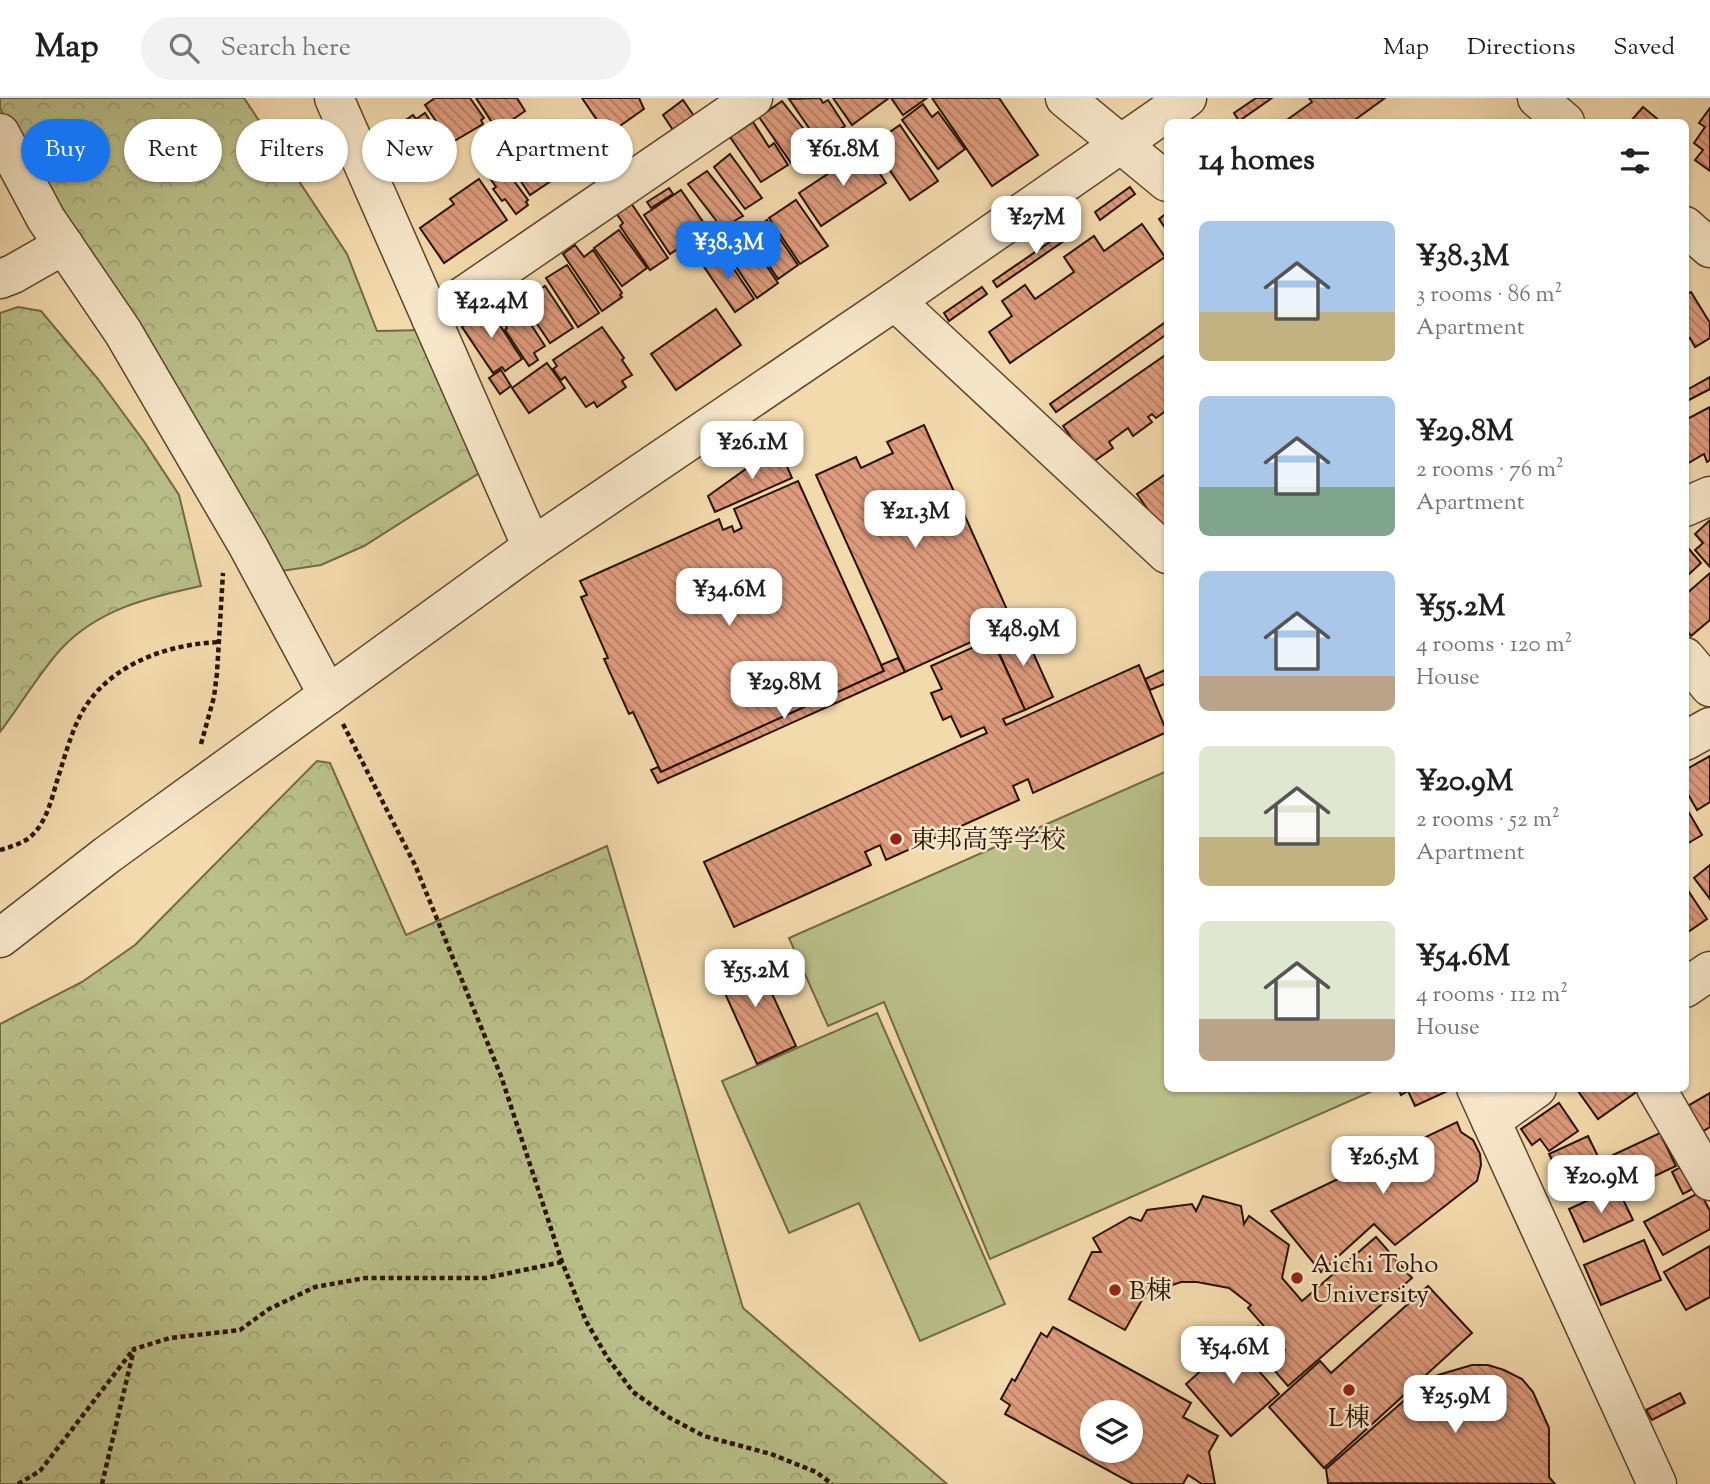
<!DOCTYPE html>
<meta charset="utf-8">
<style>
body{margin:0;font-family:"Sorts Mill Goudy","Noto Serif JP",serif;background:#f2f2f2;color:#202124;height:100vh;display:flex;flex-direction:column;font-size:26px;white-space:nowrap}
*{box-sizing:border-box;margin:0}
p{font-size:23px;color:#757577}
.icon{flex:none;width:38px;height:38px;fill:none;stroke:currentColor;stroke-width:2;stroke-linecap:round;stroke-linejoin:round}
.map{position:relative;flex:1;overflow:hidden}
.drawer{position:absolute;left:1164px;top:21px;width:525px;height:973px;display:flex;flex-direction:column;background:#fff;border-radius:10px;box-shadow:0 2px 5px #0004}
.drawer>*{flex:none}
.guide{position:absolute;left:21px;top:21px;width:665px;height:63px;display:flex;gap:14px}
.tools{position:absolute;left:1080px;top:1302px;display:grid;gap:14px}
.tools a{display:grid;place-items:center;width:63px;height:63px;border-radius:50%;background:#fff;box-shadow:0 2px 5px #0004;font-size:35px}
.price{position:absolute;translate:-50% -60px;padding:0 16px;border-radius:14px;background:#fff;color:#222;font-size:23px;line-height:46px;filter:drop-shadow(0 2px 4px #0008)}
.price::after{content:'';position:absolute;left:50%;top:42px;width:21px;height:16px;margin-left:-10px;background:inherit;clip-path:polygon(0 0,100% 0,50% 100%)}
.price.active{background:#1a73e8;color:#fff}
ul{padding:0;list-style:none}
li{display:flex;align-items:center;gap:21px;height:175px;padding:0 35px}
li span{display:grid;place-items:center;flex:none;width:196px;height:140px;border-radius:10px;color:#555}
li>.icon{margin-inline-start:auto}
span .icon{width:84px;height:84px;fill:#fffc;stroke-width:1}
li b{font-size:30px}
h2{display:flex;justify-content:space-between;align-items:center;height:84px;padding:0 35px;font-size:30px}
.pill{padding:0 24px;border-radius:32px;background:#fff;box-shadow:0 2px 5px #0004;font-size:24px;line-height:63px}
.pill.active{background:#1a73e8;color:#fff}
header{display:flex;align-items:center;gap:42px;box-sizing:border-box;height:98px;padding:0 35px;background:#fff;border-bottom:2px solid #e0e0e0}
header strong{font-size:33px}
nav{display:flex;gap:38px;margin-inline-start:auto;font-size:24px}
.search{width:490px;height:63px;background:#f2f2f2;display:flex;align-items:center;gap:18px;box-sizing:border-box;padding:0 24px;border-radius:38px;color:#757577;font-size:26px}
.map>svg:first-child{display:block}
.grass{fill:#bac08a;stroke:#726a45;stroke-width:2}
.forest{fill:url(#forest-crowns);stroke:#726a45;stroke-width:2}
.building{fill:url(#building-back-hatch);stroke:#291300;stroke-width:2;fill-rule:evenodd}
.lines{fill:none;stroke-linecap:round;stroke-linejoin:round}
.minor-casing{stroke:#5c452b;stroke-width:41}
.path{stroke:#291300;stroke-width:4.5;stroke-dasharray:5 3.5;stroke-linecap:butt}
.minor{stroke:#f7e7ca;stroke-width:38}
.poi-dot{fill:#8f2418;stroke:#f7e7ca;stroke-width:2.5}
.labels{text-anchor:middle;stroke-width:5;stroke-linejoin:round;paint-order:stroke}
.poi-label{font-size:26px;fill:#291300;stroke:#f7e7ca;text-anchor:start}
</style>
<header>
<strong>Map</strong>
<div class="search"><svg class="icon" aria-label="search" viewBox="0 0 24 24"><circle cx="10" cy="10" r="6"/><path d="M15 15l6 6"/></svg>Search here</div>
<nav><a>Map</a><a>Directions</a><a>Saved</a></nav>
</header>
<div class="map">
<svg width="1710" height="1386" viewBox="0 0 1710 1386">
<defs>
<pattern id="forest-crowns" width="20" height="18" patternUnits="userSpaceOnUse" patternTransform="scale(1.75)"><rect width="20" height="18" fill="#bac08a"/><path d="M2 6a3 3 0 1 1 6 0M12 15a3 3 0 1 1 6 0" fill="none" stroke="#a0a475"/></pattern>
<pattern id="building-back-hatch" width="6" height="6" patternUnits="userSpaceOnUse" patternTransform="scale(1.75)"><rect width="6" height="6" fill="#de9b7d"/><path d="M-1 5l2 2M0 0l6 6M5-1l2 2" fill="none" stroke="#b47d64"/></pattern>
</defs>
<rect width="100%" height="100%" fill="#f3daad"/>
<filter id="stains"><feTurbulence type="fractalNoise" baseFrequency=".00286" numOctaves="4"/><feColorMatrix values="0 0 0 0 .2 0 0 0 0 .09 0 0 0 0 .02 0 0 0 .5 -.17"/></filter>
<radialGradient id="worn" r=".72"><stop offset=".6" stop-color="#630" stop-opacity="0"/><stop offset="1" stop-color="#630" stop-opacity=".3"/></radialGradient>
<g class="grass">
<polygon points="1167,673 1167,990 1377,991 990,1161 884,904 828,928 789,840"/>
<polygon points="877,915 1005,1206 920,1243 859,1105 789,1135 722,983"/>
</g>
<g class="forest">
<polygon points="0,0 244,0 347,156 377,233 425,232 484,372 364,448 321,467 275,474 55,119 0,10"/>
<path d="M18,209L41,213L98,281L143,342L179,397L201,488C150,499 98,511 61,551C40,574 19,609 0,634V215Z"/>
<polygon points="317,663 330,665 406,837 607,748 743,1210 947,1386 0,1386 0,926 82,884 135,847"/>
</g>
<g class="building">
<polygon points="435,0 470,0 484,20 481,22 483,26 451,45 425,7"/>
<polygon points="476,0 517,0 525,13 512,22 514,25 502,32 500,30 497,32"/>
<polygon points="582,0 639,0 644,11 607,37"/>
<polygon points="820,0 823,5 828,2 845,28 820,46 789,1"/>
<polygon points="833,0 889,0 852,27"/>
<polygon points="891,0 927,0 903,17"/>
<polygon points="932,0 999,0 1038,57 992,88"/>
<polygon points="1256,0 1272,0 1239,23 1234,15"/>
<polygon points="1309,0 1385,0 1352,24 1284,24 1312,4"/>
<polygon points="683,2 696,21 675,35 663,17"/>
<polygon points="782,3 816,47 791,65 759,19"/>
<polygon points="923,6 932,19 938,14 965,51 938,71 902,22"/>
<polygon points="1643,9 1661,24 1630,24"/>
<polygon points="1710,10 1710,73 1695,62 1703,52 1694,45 1705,29 1699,25"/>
<polygon points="425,15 435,30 438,27 446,38 442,40 444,44 398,76 384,57 388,54 379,41 413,17 416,21"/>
<polygon points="753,24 769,49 774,45 788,67 761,84 730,39"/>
<polygon points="900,27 938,83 910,102 872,46"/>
<polygon points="842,30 849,40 830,53 823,43"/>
<polygon points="538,31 566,73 530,97 502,55"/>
<polygon points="814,49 820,58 800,72 794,63"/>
<polygon points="864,52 886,85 821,128 799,95"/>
<polygon points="494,56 528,102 526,104 528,107 516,116 505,101 502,103 493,91 496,89 480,66"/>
<polygon points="730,56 762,100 745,111 714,69"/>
<polygon points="707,73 743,118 722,130 688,86"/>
<polygon points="479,81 507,122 444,165 420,130 454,106 450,101"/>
<polygon points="1130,89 1135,96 1100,122 1095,114"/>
<polygon points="669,90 673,96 651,110 647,104"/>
<polygon points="681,92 708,131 670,156 644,117"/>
<polygon points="796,102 828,148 800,166 769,120"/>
<polygon points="631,105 668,160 650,172 620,128 623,125 616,115"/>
<polygon points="1167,115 1167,133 1159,121"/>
<polygon points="767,122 798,167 778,181 748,136"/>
<polygon points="1076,126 1080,132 997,189 993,183"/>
<polygon points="1142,126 1165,159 1010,265 989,234 1012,218 1002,203 1025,187 1035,201 1074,174 1064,159 1094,138 1104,153"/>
<polygon points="619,132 647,170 622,188 594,150"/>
<polygon points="746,137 778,185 757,200 724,151"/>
<polygon points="575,147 584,159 593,152 622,195 620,197 622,199 602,213 563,156"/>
<polygon points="721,152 754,201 735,214 702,166"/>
<polygon points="567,167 599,215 578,229 546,180"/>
<polygon points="545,188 573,230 550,245 517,196 524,191 529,199"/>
<polygon points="982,189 987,196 949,223 944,215"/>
<polygon points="1691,194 1710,225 1710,240 1695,249 1690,240 1685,243 1685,197"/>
<polygon points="486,206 522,261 505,273 502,269 493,275 462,229 467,226 463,221"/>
<polygon points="518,207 545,248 534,255 538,262 529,268 505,232 507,230 500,219"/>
<polygon points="716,211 741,247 676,292 651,256"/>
<polygon points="1167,223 1167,236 1056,314 1050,306"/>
<polygon points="602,229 624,260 622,262 632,277 622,283 626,289 597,309 594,304 586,309 565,279 561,282 553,271 557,268 553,262"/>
<polygon points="1167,256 1167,312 1156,320 1152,316 1148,319 1152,324 1133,338 1128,330 1109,344 1113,350 1090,366 1063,328"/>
<polygon points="547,265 565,290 529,315 512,290"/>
<polygon points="501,272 511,288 500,296 489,280"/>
<polygon points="1710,279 1710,291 1685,304 1685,293"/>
<polygon points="1710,309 1710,362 1707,364 1704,356 1685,367 1685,322"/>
<polygon points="924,327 1013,525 905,574 816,377 856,359 861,370 893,355 887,344"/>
<polygon points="778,348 792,380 715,414 708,398"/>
<polygon points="1167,375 1167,433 1164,435 1137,396"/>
<polygon points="798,383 884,573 661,674 633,614 629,616 604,561 608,560 581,499 587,497 580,483 719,421 723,432 732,428 734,434 742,430 734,411"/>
<polygon points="1710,422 1710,469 1695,452 1703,445 1695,436"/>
<polygon points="1688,450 1701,465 1685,480 1685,453"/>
<polygon points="1710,475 1710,522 1691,538 1685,530 1685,497"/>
<polygon points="1021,528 1053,599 1025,612 993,542"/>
<polygon points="992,541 1025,612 1003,621 1006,627 1139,567 1167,634 1033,695 1028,681 1013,688 1019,702 886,762 880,747 865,754 871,767 734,829 704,764 987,635 984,629 961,639 951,618 943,622 931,595 942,591 931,568"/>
<polygon points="898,560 905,574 658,685 651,672 658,669 661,674 884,573 881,567"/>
<polygon points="1167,571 1167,585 1150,592 1145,581"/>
<polygon points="1710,658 1710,704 1697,712 1685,691 1685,672"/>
<polygon points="1685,708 1702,737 1685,747"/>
<polygon points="1710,767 1710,801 1694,780"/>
<polygon points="1685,788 1707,821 1685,836"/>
<polygon points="748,855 759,878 763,876 796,948 757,966 714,871"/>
<polygon points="1398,990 1454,990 1415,1008 1408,993 1401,997"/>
<polygon points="1581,990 1632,990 1635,995 1598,1021 1578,993"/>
<polygon points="1710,995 1710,1029 1700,1035 1686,1009"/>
<polygon points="1559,1005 1578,1033 1549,1053 1540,1041 1532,1047 1521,1031"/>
<polygon points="1457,1024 1461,1034 1473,1042 1480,1056 1481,1067 1477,1083 1395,1147 1374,1126 1321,1174 1271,1113"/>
<polygon points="1660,1035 1676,1068 1629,1090 1613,1057"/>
<polygon points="1588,1038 1610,1083 1572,1102 1549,1056"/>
<polygon points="1688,1065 1700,1087 1683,1096 1672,1074"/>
<polygon points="1617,1089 1633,1122 1584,1144 1569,1111"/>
<polygon points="1700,1094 1710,1113 1710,1131 1663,1157 1644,1124"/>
<polygon points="1203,1098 1241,1108 1244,1126 1249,1118 1289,1147 1282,1180 1302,1203 1376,1139 1412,1180 1288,1288 1269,1266 1285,1252 1248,1210 1251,1207 1229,1190 1197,1184 1181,1184 1152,1194 1142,1202 1125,1232 1069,1201 1092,1154 1101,1154 1093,1140 1130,1119 1141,1123 1147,1112 1192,1106 1196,1113"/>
<polygon points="1644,1142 1661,1182 1601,1207 1584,1167"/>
<polygon points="1710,1148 1710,1199 1686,1212 1664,1174"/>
<polygon points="1428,1188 1472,1235 1324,1370 1269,1309 1320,1263 1331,1275"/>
<polygon points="1258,1228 1265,1235 1242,1254 1279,1296 1231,1338 1186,1286 1234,1243 1237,1246"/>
<path d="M1053,1229L1191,1305L1183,1319L1218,1338L1209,1354L1215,1386H1202L1188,1377L1183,1386H1133L1005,1316L1010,1307L1001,1301L1012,1281L1015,1283L1041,1235L1047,1239ZM1092,1314H1130V1353H1092Z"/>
<polygon points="1472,1267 1488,1267 1504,1272 1522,1281 1533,1294 1549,1330 1549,1379 1555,1386 1328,1385 1326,1371 1424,1285 1438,1277"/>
<polygon points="1680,1295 1685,1305 1652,1322 1646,1312"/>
</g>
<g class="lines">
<g class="minor-casing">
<g id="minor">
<polyline points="334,0 532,449"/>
<polyline points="1065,0 1167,84"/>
<polyline points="1537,0 1565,24"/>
<polyline points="0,35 46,121 123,234 248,448 328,597"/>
<polyline points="1685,128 1710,150"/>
<polyline points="0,181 13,176 64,147"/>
<polyline points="895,203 1167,456"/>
<polyline points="431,220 753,0"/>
<polyline points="1685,409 1710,398"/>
<polyline points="1685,559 1710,589"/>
<polyline points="1685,643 1710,629"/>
<polyline points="0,840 107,757 532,449 895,203 1187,0"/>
<polyline points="1685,890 1710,873"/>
<polyline points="1476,990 1657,1386"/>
<polyline points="1656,990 1710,1083"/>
<polyline points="1491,1023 1537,990"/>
</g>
</g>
<g class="path">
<polyline points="343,626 415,767 501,978 562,1164 586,1223 607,1259 633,1294 670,1320 704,1338 771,1356 816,1374 832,1386"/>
<polyline points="201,646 214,599 217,575 223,475"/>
<path d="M0,752C10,749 21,746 29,740C46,726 51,703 57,683C64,661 70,638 80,618C106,567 167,546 220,544"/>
<polyline points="18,1386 40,1373 133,1252"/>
<polyline points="102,1386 134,1251 170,1240 240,1232 269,1211 315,1189 365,1180 486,1180 562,1164"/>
</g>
<use href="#minor" class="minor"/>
</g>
<g class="poi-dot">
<circle cx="896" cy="741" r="7"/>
<circle cx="1297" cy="1180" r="7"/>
<circle cx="1115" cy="1192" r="7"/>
<circle cx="1349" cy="1292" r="7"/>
</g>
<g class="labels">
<g class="poi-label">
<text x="910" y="750">東邦高等学校</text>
<text x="1311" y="1174">Aichi Toho<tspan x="1311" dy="30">University</tspan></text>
<text x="1129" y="1201">B棟</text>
<text x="1349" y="1328" text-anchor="middle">L棟</text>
</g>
</g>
<rect width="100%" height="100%" filter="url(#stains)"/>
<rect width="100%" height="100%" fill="url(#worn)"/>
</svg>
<div class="tools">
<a><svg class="icon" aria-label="layers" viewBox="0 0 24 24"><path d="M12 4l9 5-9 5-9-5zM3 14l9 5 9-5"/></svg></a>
</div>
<b class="price" style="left:843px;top:90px">¥61.8M</b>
<b class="price" style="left:1036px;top:158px">¥27M</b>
<b class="price active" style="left:728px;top:183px">¥38.3M</b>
<b class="price" style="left:491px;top:242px">¥42.4M</b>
<b class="price" style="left:752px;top:383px">¥26.1M</b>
<b class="price" style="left:915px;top:452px">¥21.3M</b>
<b class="price" style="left:729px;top:530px">¥34.6M</b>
<b class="price" style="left:1023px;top:570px">¥48.9M</b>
<b class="price" style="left:784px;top:623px">¥29.8M</b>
<b class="price" style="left:755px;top:911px">¥55.2M</b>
<b class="price" style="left:1383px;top:1098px">¥26.5M</b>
<b class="price" style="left:1601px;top:1117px">¥20.9M</b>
<b class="price" style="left:1233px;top:1288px">¥54.6M</b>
<b class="price" style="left:1455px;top:1337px">¥25.9M</b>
<div class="guide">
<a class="pill active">Buy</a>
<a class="pill">Rent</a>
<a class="pill">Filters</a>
<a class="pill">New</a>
<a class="pill">Apartment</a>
</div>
<section class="drawer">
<h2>14 homes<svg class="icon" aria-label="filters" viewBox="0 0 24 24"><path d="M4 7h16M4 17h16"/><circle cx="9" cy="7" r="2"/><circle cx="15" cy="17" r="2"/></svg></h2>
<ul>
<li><span style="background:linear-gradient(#a9c7e8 65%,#c2b280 0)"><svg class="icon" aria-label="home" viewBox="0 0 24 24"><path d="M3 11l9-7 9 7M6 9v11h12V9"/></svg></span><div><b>¥38.3M</b><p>3 rooms · 86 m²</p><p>Apartment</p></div></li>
<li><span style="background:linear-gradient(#a9c7e8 65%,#7fa58c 0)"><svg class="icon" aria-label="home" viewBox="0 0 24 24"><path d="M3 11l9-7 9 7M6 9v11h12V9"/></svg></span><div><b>¥29.8M</b><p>2 rooms · 76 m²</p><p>Apartment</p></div></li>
<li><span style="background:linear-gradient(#a9c7e8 75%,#b9a48a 0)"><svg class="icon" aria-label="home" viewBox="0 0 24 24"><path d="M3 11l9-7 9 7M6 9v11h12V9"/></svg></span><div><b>¥55.2M</b><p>4 rooms · 120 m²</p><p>House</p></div></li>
<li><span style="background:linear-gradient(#dfe7d0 65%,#c2b280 0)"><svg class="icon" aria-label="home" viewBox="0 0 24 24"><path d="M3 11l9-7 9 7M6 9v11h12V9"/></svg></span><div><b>¥20.9M</b><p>2 rooms · 52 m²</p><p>Apartment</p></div></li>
<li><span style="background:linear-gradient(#dfe7d0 70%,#b9a48a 0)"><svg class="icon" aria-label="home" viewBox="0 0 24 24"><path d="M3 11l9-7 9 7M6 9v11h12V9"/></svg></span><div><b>¥54.6M</b><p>4 rooms · 112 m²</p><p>House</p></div></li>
</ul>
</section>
</div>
